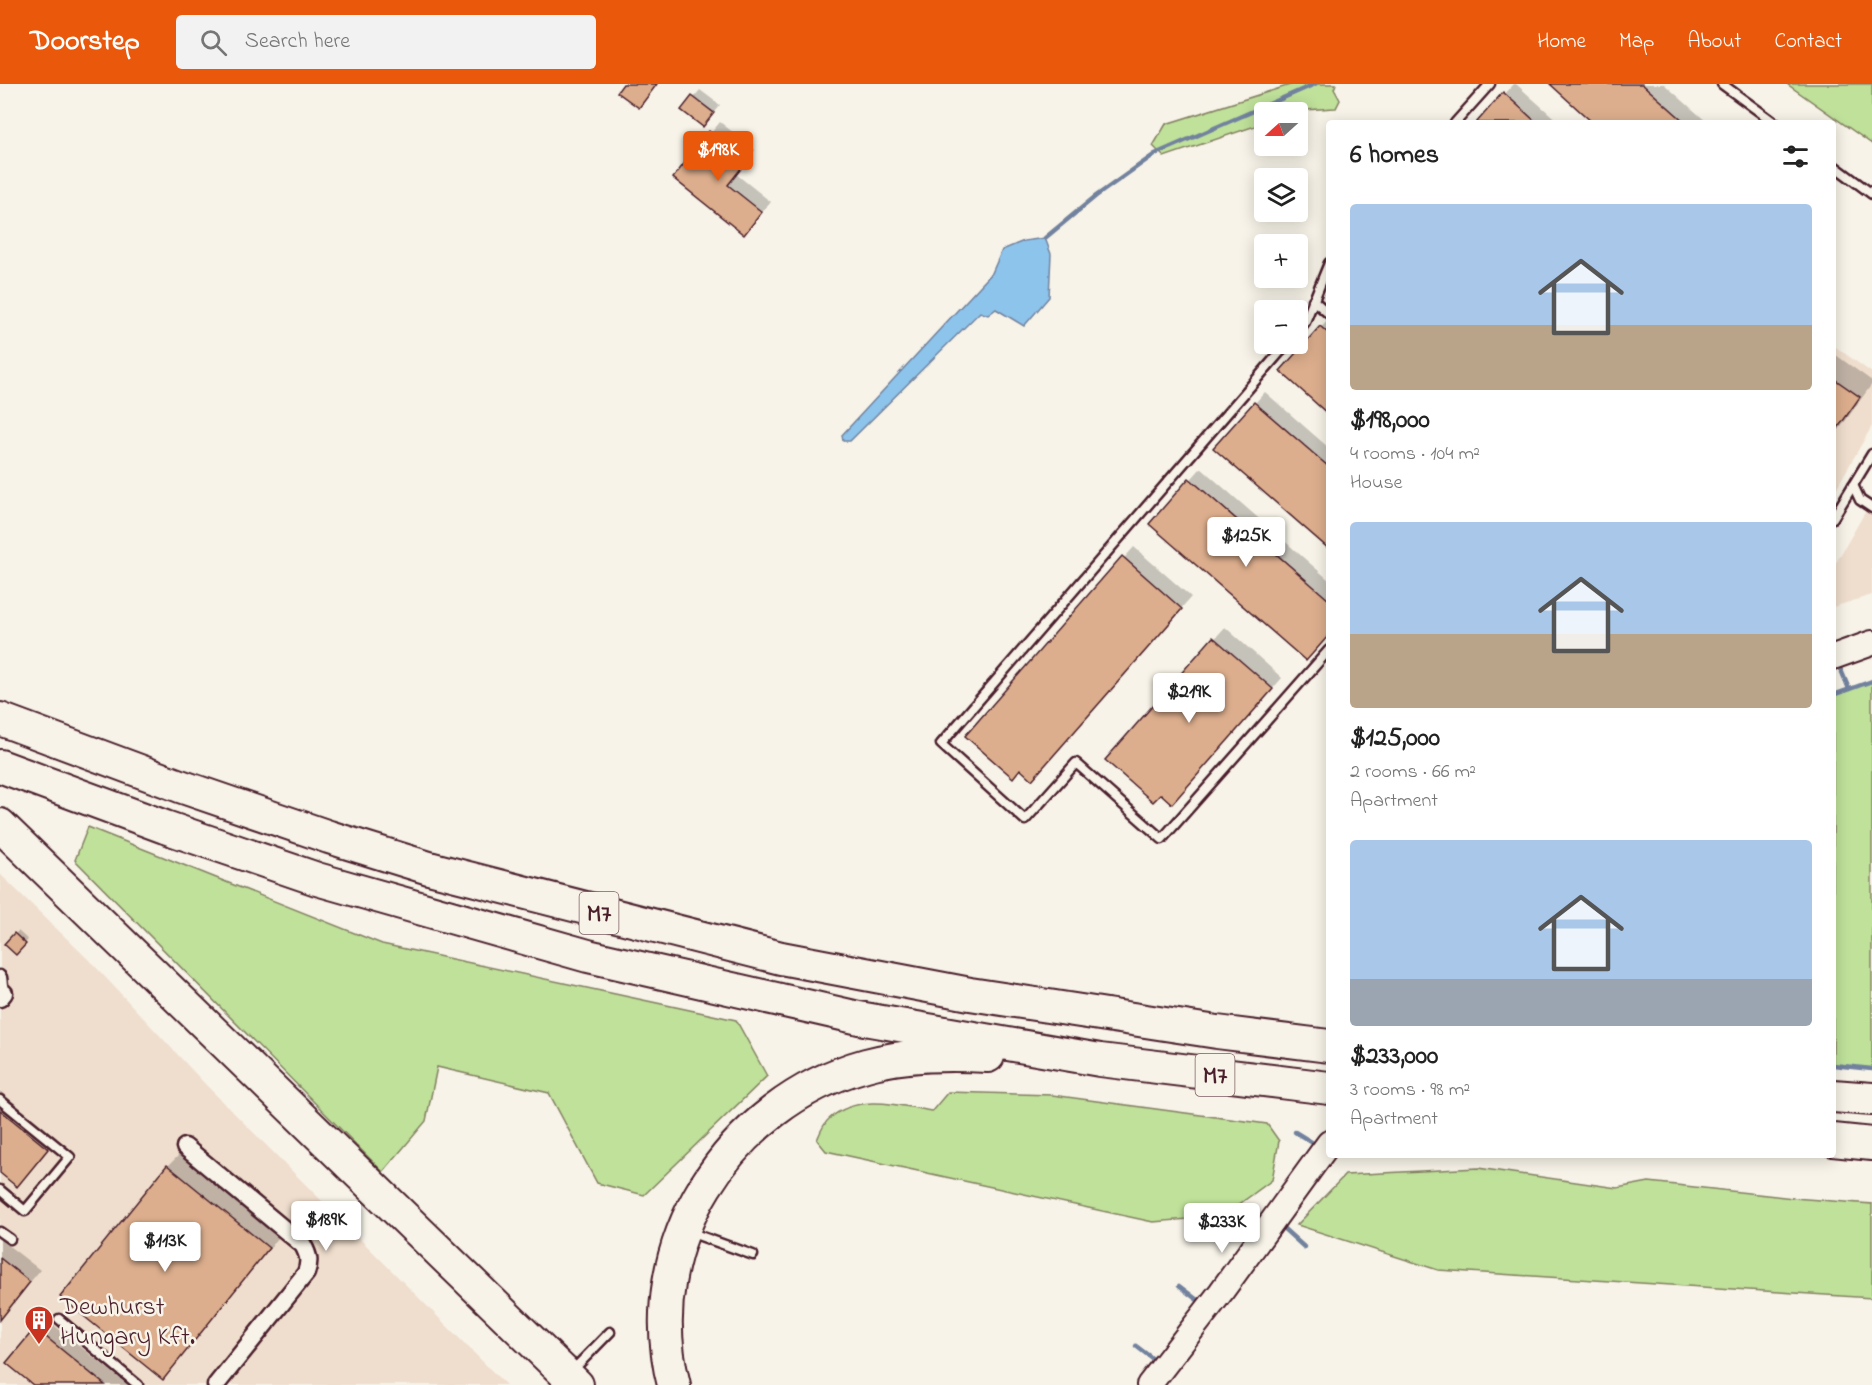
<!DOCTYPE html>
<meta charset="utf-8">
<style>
body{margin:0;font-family:"Indie Flower",sans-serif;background:#f2f2f2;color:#222;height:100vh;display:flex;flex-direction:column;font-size:22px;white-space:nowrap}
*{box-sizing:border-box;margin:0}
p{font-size:20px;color:#767676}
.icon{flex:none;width:33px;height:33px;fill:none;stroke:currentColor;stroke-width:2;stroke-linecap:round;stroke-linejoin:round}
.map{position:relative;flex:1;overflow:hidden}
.sheet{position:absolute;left:1326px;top:36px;width:510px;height:1038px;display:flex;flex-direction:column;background:#fff;border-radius:6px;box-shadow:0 3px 15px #0003}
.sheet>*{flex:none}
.needle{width:39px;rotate:249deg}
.fabs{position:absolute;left:1254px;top:18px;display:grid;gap:12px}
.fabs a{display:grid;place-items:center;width:54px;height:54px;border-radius:6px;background:#fff;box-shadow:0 3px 15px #0003;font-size:30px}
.price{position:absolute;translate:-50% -51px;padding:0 14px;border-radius:6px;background:#fff;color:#222;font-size:20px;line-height:39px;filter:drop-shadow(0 2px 3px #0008)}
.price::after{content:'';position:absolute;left:50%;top:36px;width:18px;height:14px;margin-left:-9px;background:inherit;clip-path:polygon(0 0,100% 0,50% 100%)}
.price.on{background:#ea580c;color:#fff}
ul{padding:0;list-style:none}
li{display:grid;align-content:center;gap:12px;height:318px;padding:0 24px}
li span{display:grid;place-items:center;height:186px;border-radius:6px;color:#555}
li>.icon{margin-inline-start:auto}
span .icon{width:108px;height:108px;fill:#fffc;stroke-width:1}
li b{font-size:26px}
h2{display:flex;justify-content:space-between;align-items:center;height:72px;padding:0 24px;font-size:26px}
header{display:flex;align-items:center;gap:36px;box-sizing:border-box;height:84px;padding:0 30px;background:#ea580c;color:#fff}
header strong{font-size:28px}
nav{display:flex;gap:33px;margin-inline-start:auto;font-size:21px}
.search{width:420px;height:54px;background:#f2f2f2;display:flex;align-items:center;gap:15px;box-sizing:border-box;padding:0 21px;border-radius:6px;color:#767676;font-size:22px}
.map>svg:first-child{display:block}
.built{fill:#efdecd}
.green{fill:#bfe19a;stroke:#848062;stroke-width:1.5}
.water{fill:#8dc4eb;stroke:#72829e;stroke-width:1.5}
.shadow{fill:#0003}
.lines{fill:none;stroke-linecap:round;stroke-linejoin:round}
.stream{stroke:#72829e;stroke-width:4.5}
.building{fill:#dcae8d;stroke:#4a1f2b;stroke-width:1.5}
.lane-casing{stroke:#4a1f2b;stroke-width:13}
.street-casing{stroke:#4a1f2b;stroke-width:21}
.secondary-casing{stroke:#4a1f2b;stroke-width:28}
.highway-casing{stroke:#4a1f2b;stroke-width:36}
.lane{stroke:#f7f3e8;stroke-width:8}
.street{stroke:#f7f3e8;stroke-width:16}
.secondary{stroke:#f7f3e8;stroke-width:24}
.highway{stroke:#f7f3e8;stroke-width:32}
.labels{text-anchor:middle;stroke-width:5;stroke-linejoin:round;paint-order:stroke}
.shield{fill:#f7f3e8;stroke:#7e5f64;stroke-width:1.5}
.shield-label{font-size:24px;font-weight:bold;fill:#4a1f2b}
.poi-label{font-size:26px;fill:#4a1f2b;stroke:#f7f3e8;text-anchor:start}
</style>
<header>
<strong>Doorstep</strong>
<div class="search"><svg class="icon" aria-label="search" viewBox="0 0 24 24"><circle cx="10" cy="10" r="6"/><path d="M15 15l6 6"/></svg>Search here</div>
<nav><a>Home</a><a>Map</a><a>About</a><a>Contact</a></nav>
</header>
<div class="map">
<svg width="1872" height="1301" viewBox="0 0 1872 1301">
<rect width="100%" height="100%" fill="#f7f3e8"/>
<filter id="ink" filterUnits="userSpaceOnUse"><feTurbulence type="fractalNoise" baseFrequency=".0167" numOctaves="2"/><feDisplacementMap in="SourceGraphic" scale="12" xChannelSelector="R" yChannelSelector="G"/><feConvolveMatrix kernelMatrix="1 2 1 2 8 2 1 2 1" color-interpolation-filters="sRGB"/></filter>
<g filter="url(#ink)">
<g class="built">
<polygon points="1833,261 1872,289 1872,342 1833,410"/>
<polygon points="1872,416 1872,511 1833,523 1833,484"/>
<polygon points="0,790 92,879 206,1001 506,1301 0,1301"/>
</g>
<g class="green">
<path d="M1293,0H1336L1334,5L1340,16L1336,24C1311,25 1289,28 1264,28V39L1164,73L1153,62L1166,40Z"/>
<polygon points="1787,0 1872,0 1872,60"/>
<polygon points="1872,597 1872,985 1833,981 1833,611"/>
<polygon points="88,743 382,860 736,936 767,992 644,1111 597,1099 549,1009 437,983 426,1037 383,1088 75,776"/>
<path d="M948,1008L1052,1011L1267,1040L1279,1057L1272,1096L1223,1132L1153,1138L826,1067L817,1056C820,1049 823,1040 829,1035C858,1009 898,1021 932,1027Z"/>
<polygon points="1478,1084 1617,1104 1649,1098 1793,1114 1872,1120 1872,1214 1438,1186 1297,1141 1345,1091"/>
</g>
<polygon class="water" points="1045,154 1051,170 1049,213 1024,242 996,225 988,231 980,228 850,357 843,357 842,351 992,189 1002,166 1024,157"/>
<g class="shadow">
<polygon points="1514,0 1516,0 1560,39 1478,39"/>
<polygon points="1552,0 1664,0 1708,39 1596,39"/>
<polygon points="700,6 720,21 703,41 683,26"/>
<polygon points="720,38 755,66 736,90 771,118 744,149 675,93"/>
<polygon points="1329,235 1329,329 1282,287"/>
<polygon points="1833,269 1872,297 1872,300 1833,354"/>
<polygon points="1265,308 1329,364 1329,463 1255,319"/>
<polygon points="1201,384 1329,496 1329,550 1151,440"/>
<polygon points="1134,463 1191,513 1042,683 1021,684 967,652"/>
<polygon points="1225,543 1282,594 1182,707 1161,708 1108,676"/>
<polygon points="18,847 28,856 16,869 6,860"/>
<polygon points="0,1007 57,1054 27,1090 0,1087"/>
<polygon points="179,1071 279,1153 163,1294 168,1082"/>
<polygon points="0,1155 40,1186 0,1235"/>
<polygon points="46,1235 128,1301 36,1301 36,1245"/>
</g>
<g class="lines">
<g class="stream">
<polyline points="1045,154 1096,112 1155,70 1315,0"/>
<polyline points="1841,586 1849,605"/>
<polyline points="1833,611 1872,597"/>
<polyline points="1833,981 1872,985"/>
<polyline points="1295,1048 1313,1059"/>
<polyline points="1235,1125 1257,1141"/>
<polyline points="1283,1144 1304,1163"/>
<polyline points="1179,1202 1200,1218"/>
<polyline points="1136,1262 1153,1275"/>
</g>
</g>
<g class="building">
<polygon points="623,0 657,0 639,24 617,8"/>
<polygon points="1550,0 1642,0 1686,39 1593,39"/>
<polygon points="1503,8 1537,39 1476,39"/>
<polygon points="692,12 714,29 703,43 681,26"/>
<polygon points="709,47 747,77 728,101 762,128 744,151 673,94"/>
<polygon points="1320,242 1329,250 1329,331 1280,287"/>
<polygon points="1833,294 1860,313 1833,351"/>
<polygon points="1254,318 1329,383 1329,465 1213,364"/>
<polygon points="1189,394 1329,516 1329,551 1306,577 1149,440"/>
<polygon points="1122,472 1182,525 1032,696 1020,685 1013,694 965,652"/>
<polygon points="1213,553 1273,605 1172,720 1161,710 1153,718 1105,676"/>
<polygon points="14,849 26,860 16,871 4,860"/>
<polygon points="0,1026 48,1065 17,1103 0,1089"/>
<polygon points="167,1081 269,1164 163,1296 60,1213"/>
<polygon points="0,1174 30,1198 0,1236"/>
<polygon points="35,1244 105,1301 33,1301 6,1279"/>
</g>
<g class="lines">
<g class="lane-casing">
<g id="lane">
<polyline points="1722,0 1775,39"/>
<polyline points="1455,39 1490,0"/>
<polyline points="1833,81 1872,110"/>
<polyline points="1313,216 1329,230"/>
<polyline points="1298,247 1305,238 1329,179"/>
<polyline points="1287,260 941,660 1025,736 1076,679 1162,755 1329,566"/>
<polyline points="1853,401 1860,416 1872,424"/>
<polyline points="1833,434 1872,370"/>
<polyline points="0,891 2,893 4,909"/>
<polyline points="0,1016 70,1073 25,1127 0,1106"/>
<polyline points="0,1148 10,1155"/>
<polyline points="689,1148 753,1171"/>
<polyline points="59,1235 138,1301"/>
<polyline points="572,1287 610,1248"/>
</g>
</g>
<g class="street-casing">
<g id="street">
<polyline points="0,914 4,909"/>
<path d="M185,1063L303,1161C309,1172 310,1178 306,1189L216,1301"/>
</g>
</g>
<g class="secondary-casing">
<g id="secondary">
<polyline points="1833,573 1872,559"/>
<polyline points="1149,1301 1221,1208 1329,1059"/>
</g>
</g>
<g class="highway-casing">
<g id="highway">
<polyline points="0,635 180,702 329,753 429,784 781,874 970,910 1217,948 1329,962"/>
<polyline points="0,682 165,743 317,795 588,872 859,934 1100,976 1329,1004"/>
<polyline points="0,741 577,1301"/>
<polyline points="1833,1012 1872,1015"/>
<polyline points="1833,1056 1872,1060"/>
<path d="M674,1301C637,1161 730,1019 866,981C905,970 948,970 988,972"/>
</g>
</g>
<use href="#lane" class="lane"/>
<use href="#street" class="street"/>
<use href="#secondary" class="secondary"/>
<use href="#highway" class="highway"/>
</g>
</g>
<defs>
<g id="building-pin" transform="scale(1.5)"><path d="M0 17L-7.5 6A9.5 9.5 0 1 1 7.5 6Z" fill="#c8321e" stroke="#f7f3e8"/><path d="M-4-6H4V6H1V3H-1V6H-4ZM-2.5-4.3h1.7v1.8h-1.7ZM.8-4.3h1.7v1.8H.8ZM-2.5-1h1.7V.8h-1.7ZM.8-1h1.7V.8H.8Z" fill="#fff"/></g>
</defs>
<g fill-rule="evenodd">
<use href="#building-pin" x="39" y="1236"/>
</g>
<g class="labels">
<g class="shield">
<rect x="579.5" y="808" width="39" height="42" rx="4.5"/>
<rect x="1195.5" y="970" width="39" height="42" rx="4.5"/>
</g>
<g class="shield-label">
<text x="599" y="837">M7</text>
<text x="1215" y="999">M7</text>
</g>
<g class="poi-label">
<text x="60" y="1230">Dewhurst<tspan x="60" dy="30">Hungary Kft.</tspan></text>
</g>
</g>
</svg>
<div class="fabs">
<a><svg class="needle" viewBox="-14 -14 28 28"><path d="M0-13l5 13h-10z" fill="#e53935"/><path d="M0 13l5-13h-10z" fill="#767676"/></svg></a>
<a><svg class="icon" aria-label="layers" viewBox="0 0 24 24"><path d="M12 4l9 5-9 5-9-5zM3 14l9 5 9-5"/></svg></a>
<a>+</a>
<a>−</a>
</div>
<b class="price on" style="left:718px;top:98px">$198K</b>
<b class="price" style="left:1246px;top:484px">$125K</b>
<b class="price" style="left:1189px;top:640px">$219K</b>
<b class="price" style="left:326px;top:1168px">$189K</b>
<b class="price" style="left:1222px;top:1170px">$233K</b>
<b class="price" style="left:165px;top:1189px">$113K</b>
<section class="sheet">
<h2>6 homes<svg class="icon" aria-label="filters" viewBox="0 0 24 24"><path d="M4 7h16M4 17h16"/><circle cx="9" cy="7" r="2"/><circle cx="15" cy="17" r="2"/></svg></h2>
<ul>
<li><span style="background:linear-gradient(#a9c7e8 65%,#b9a48a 0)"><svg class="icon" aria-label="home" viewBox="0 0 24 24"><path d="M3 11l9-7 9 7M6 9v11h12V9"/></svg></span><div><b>$198,000</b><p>4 rooms · 104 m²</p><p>House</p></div></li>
<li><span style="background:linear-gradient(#a9c7e8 60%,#b9a48a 0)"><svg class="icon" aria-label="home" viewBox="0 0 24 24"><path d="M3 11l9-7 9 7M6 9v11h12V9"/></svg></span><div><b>$125,000</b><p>2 rooms · 66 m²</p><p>Apartment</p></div></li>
<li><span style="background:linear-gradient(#a9c7e8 75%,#9aa5b1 0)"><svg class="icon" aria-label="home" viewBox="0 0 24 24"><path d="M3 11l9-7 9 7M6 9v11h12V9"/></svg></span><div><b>$233,000</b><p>3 rooms · 98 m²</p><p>Apartment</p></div></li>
</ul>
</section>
</div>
